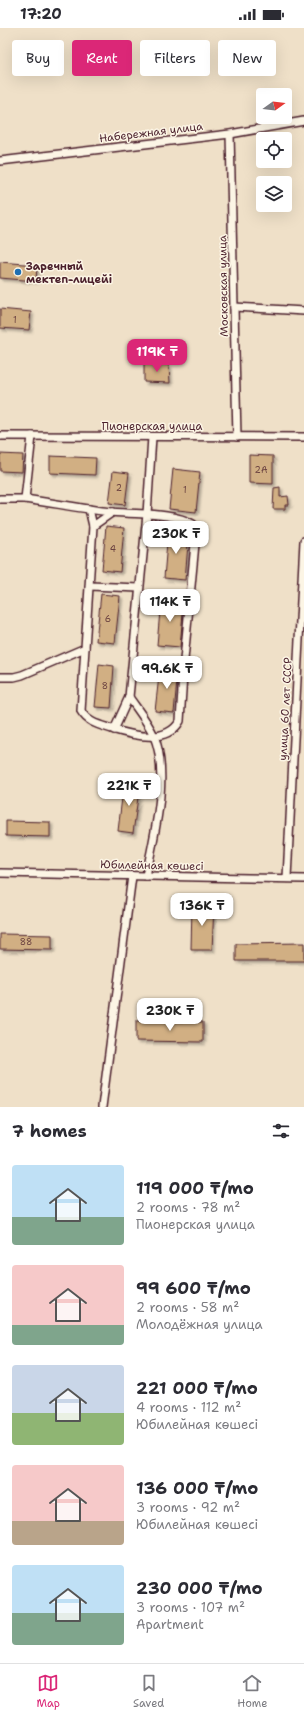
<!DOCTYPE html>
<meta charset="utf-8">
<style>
body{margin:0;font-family:"Shantell Sans",sans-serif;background:#f2f2f3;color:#2b2b33;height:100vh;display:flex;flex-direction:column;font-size:15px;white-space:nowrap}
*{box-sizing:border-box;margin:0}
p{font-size:13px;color:#7c7c81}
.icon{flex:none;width:22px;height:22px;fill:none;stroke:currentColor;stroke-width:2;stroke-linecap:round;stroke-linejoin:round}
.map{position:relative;height:1079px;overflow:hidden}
.drawer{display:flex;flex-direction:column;background:#fff;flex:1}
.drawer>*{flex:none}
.guide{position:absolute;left:12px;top:12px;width:280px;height:36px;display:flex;gap:8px}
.needle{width:26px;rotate:75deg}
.fabs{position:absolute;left:256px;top:60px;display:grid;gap:8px}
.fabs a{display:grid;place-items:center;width:36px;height:36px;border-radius:4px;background:#fff;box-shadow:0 4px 16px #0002;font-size:20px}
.price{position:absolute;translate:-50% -34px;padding:0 9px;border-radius:8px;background:#fff;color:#222;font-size:13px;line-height:26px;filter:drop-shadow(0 1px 2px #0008)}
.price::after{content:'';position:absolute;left:50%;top:24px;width:12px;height:9px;margin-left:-6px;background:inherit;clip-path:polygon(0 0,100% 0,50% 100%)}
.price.current{background:#db2777;color:#fff}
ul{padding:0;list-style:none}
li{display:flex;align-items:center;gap:12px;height:100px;padding:0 12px}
li span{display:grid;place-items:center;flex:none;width:112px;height:80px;border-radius:4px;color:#555}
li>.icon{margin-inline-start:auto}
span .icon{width:48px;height:48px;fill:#fffc;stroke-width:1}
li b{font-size:17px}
h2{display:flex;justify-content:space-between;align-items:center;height:48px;padding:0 12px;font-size:17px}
.tag{padding:0 14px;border-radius:4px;background:#fff;box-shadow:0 4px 16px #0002;font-size:14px;line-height:36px}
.tag.current{background:#db2777;color:#fff}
.status{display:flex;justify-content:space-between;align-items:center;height:28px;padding:0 20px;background:#fff;direction:ltr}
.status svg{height:11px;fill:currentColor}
.dock{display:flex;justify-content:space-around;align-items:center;height:56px;border-top:1px solid #e1e1e2;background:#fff;font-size:11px;color:#7c7c81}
.dock a{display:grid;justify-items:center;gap:2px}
.dock .current{color:#db2777}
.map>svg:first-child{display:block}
.building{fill:#d1af83;stroke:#4a1f2b;filter:url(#shadow)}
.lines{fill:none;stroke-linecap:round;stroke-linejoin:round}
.minor-casing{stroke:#4a1f2b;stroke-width:10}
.minor{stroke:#fcf5e5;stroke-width:7}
.poi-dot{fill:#1f6fb2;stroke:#fcf5e5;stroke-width:1.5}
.labels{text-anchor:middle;stroke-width:3;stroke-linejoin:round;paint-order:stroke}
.number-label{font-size:9px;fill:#6c4341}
.street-label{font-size:11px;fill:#4a1f2b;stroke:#fcf5e5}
.poi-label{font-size:11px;font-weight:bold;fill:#4a1f2b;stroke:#fcf5e5;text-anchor:start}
</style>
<div class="status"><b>17:20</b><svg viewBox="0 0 49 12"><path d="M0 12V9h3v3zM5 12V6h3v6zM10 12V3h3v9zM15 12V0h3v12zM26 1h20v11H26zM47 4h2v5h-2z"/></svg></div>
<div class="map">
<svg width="304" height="1079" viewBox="0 0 304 1079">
<defs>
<filter id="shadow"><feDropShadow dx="2.5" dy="2.5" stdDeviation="1" flood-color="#0004"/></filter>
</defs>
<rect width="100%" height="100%" fill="#efe0c8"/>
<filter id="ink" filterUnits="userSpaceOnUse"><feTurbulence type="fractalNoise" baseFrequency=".025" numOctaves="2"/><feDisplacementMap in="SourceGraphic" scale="8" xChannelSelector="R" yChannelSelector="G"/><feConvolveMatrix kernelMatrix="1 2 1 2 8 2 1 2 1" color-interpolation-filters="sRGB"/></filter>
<g filter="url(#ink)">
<g class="building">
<polygon points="0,234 37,237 36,253 0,250"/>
<polygon points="0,281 31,284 29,302 0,300"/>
<polygon points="144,335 169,337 170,355 144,354"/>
<polygon points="0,426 23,427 22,444 0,443"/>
<polygon points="249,427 273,428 273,456 249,455"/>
<polygon points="50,428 96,430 95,447 50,445"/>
<polygon points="173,441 200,444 196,484 169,481"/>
<polygon points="113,443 129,445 125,477 109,475"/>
<polygon points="280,459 280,469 288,468 289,477 285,477 285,481 273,481 274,460"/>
<polygon points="106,498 124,500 120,544 102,542"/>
<polygon points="168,502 189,504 185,552 164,550"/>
<polygon points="101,566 120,568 115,615 96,613"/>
<polygon points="161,571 184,573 180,619 157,617"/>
<polygon points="99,636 114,638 111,680 95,679"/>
<polygon points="160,639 178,641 174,685 155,683"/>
<polygon points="124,753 140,755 133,805 118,803"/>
<polygon points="6,793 50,794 50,809 6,808"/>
<polygon points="192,877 214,877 212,922 191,922"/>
<polygon points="0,906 52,907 52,922 0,921"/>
<polygon points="304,915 304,933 236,933 236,916"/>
<polygon points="136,993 203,994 203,1014 136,1013"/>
</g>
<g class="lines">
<g class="minor-casing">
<g id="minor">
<polyline points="230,106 237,409"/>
<polyline points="0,133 230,106 304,93"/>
<polyline points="234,279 304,283"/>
<polyline points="0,408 304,409"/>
<path d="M32,408L25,471C54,475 83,481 112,484C137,487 172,484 193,496L196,505L184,632L180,693C167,716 134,708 112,701C100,697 88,695 81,683L85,620"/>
<polyline points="0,471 25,471"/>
<polyline points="93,498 113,484"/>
<polyline points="90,558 139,560"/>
<polyline points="0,649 14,649 22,647 85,620 93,498 89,481"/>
<path d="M129,669C137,681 148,694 154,708C170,747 154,808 146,848"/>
<polyline points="114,702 129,669 147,486 152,409"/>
<polyline points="0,845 304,851"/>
<polyline points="287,850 304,513"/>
<polyline points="102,1079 132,848"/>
</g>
</g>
<use href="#minor" class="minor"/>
</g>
</g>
<circle class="poi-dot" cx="18" cy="244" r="4"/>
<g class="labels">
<g class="number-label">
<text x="15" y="295">1</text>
<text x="261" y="445">2А</text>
<text x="119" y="463">2</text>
<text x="185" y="465">1</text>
<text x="113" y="524">4</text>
<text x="108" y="594">6</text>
<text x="105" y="661">8</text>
<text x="26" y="917">88</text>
</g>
<g class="street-label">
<text transform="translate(151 104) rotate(-7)" y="4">Набережная улица</text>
<text transform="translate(223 258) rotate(-91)" y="4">Московская улица</text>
<text x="152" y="402">Пионерская улица</text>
<text transform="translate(285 681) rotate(-87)" y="4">улица 60 лет СССР</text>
<text transform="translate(152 837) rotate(1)" y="4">Юбилейная көшесі</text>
</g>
<g class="poi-label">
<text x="26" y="242">Заречный<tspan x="26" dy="13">мектеп-лицейі</tspan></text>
</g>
</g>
</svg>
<div class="fabs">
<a><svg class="needle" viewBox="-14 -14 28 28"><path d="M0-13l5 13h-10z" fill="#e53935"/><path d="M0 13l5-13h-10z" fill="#7c7c81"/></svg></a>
<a><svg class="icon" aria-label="locate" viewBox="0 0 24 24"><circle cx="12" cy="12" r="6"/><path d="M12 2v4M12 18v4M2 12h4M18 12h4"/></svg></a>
<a><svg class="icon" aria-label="layers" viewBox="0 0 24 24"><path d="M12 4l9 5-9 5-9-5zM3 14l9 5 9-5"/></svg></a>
</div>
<b class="price current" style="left:157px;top:345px">119K ₸</b>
<b class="price" style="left:176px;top:527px">230K ₸</b>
<b class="price" style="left:170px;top:595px">114K ₸</b>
<b class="price" style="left:167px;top:662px">99.6K ₸</b>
<b class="price" style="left:129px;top:779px">221K ₸</b>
<b class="price" style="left:202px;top:899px">136K ₸</b>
<b class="price" style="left:170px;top:1004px">230K ₸</b>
<div class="guide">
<a class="tag">Buy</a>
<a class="tag current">Rent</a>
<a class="tag">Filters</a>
<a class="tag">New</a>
</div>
</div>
<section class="drawer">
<h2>7 homes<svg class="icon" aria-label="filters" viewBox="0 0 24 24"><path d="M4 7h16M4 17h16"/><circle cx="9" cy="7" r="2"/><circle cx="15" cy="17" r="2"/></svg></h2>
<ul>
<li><span style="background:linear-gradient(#bfe0f5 65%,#7fa58c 0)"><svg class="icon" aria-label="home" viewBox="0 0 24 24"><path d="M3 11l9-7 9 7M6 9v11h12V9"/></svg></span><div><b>119 000 ₸/mo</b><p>2 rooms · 78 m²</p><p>Пионерская улица</p></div></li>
<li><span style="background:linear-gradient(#f6c9c9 75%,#7fa58c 0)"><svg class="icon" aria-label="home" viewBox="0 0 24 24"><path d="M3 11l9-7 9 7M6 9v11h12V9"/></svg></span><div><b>99 600 ₸/mo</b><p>2 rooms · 58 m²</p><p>Молодёжная улица</p></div></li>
<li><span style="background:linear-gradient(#c9d6e8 60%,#8fb573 0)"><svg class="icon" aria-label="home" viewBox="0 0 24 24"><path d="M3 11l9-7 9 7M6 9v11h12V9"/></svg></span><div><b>221 000 ₸/mo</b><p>4 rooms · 112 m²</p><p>Юбилейная көшесі</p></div></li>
<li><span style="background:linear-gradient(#f6c9c9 70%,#b9a48a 0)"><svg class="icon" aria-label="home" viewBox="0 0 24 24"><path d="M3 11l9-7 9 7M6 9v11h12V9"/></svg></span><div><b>136 000 ₸/mo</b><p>3 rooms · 92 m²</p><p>Юбилейная көшесі</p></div></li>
<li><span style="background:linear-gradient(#bfe0f5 60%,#7fa58c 0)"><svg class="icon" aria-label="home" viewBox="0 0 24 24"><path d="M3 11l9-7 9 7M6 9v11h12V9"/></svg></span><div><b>230 000 ₸/mo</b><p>3 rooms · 107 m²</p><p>Apartment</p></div></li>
</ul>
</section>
<nav class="dock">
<a class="current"><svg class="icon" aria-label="map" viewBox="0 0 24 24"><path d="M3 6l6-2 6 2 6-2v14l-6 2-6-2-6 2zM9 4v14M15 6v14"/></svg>Map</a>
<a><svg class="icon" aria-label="saved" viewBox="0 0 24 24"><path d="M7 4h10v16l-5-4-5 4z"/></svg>Saved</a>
<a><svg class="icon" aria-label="home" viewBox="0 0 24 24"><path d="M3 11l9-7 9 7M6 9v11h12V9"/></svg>Home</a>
</nav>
